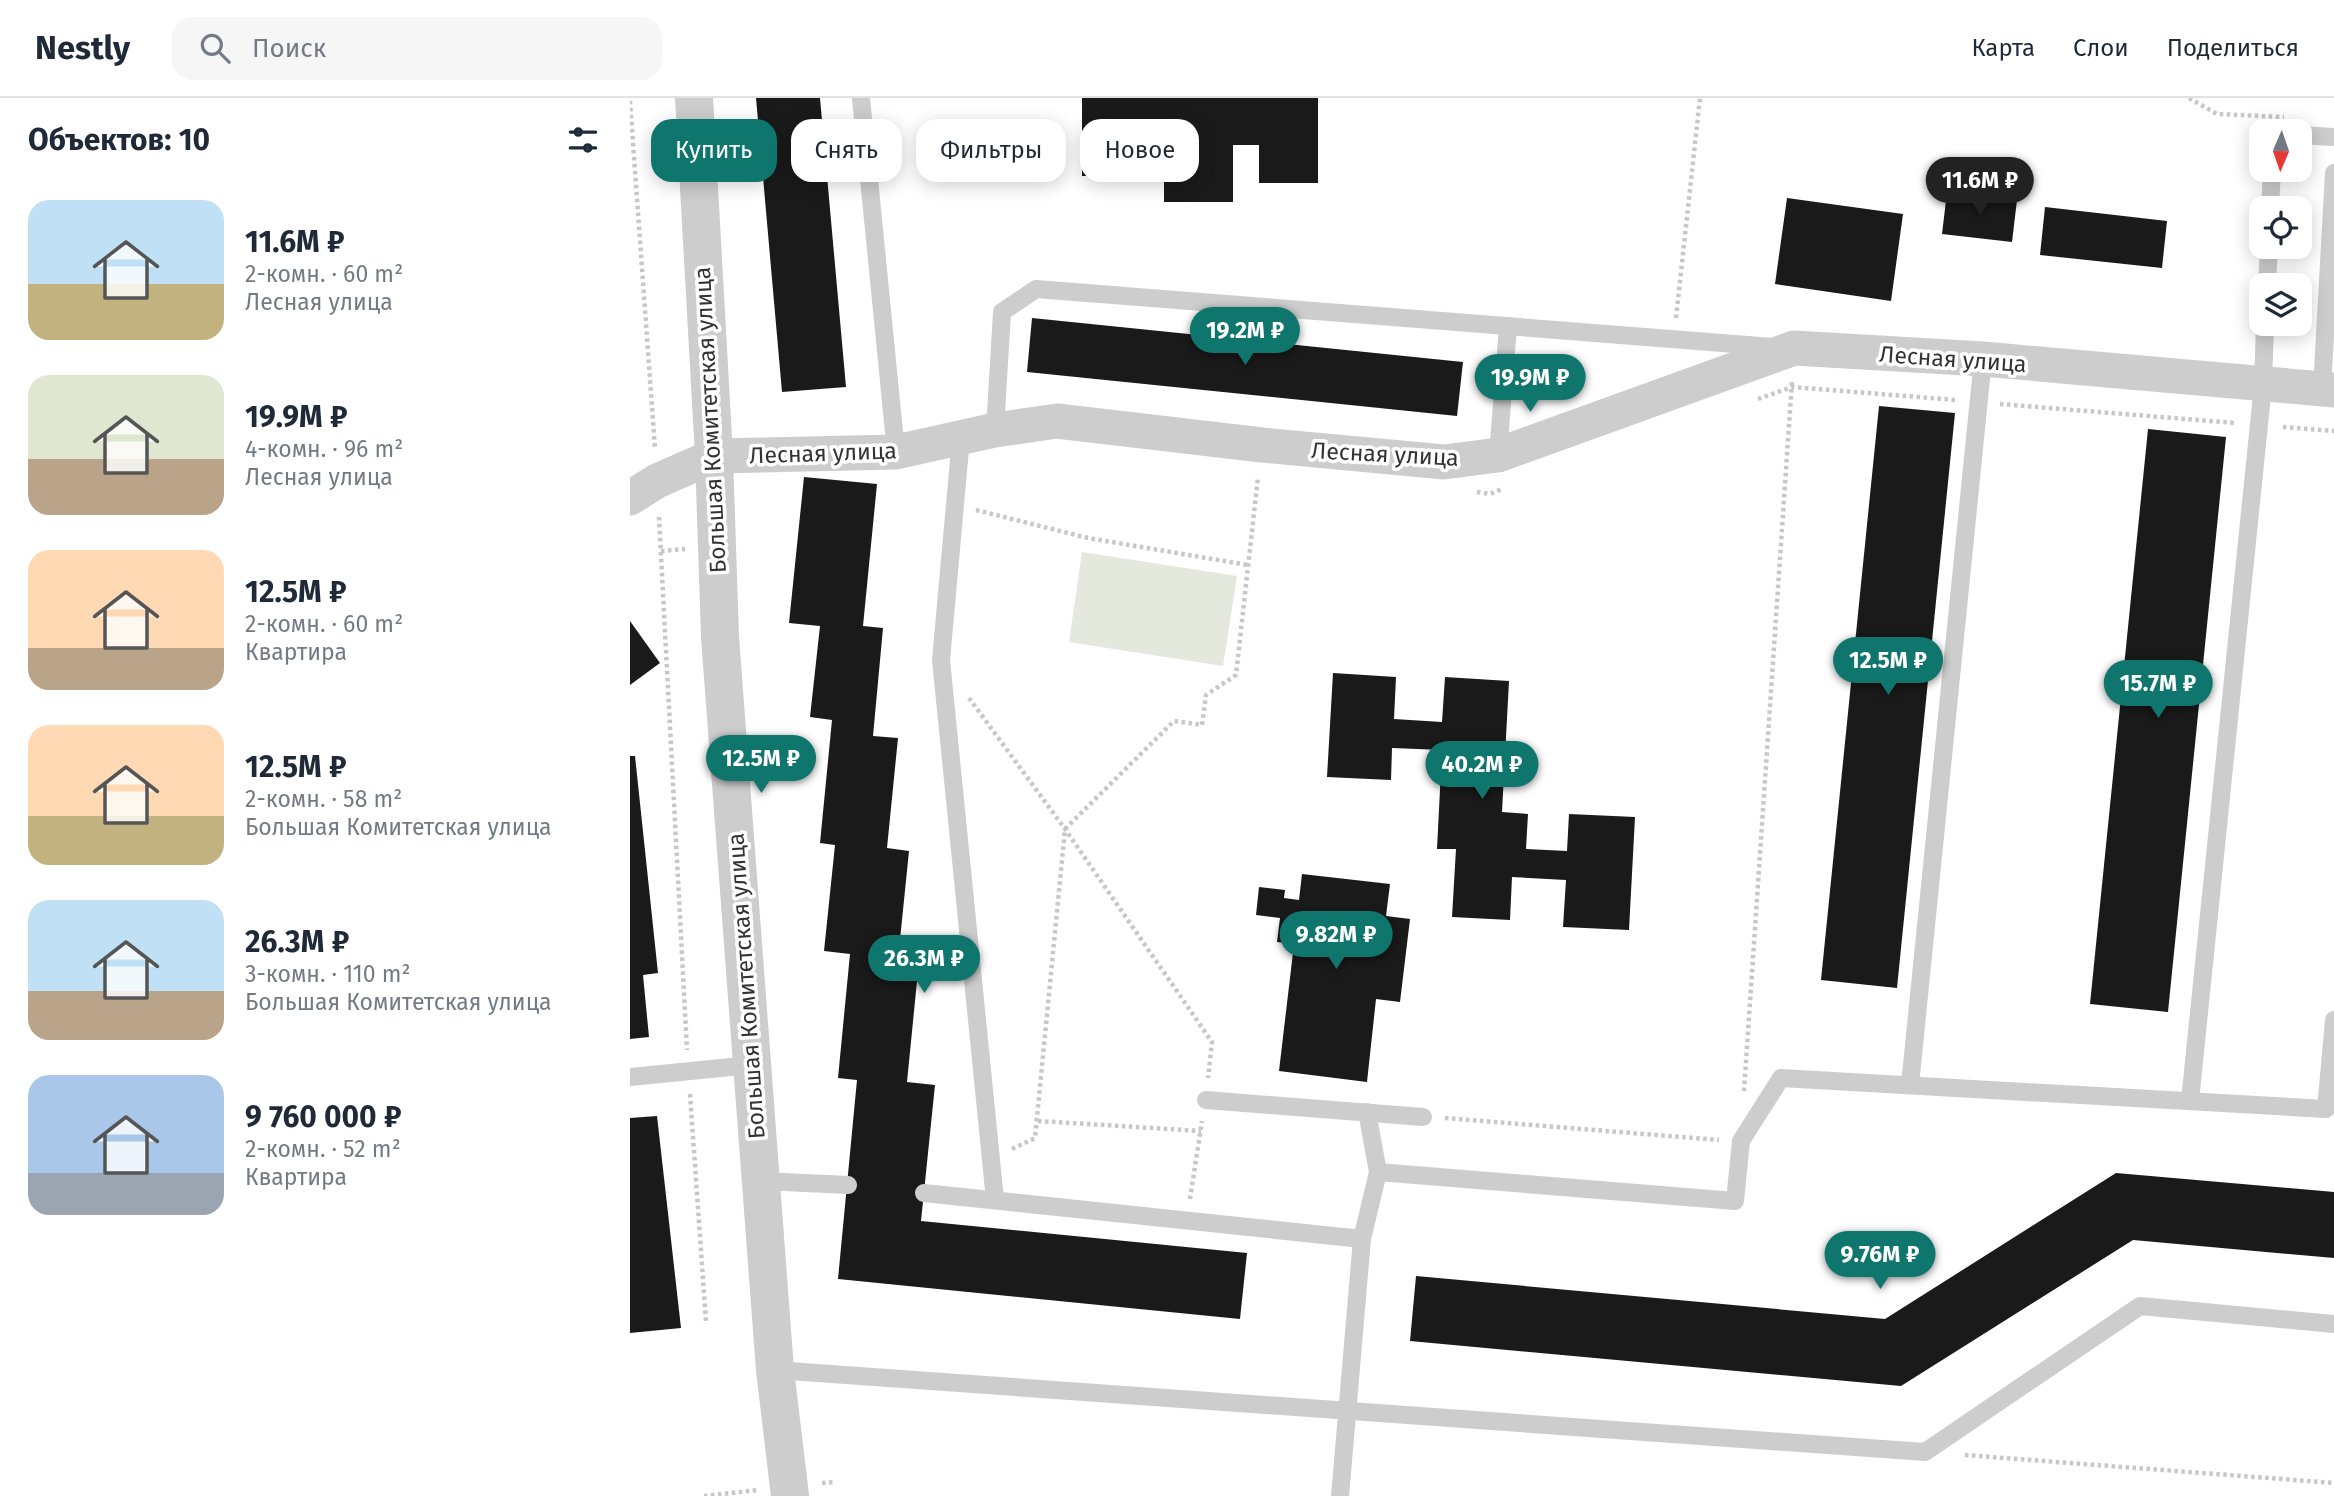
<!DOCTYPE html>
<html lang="ru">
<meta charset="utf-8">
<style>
body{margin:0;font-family:"Fira Sans",sans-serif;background:#f6f6f7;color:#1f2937;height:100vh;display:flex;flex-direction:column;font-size:26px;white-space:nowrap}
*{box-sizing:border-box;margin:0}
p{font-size:23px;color:#747a83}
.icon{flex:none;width:38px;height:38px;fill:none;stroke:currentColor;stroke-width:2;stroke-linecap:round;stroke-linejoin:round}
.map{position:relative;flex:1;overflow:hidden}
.sheet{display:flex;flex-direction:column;background:#fff;width:630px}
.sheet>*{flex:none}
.banner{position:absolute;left:21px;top:21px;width:665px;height:63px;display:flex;gap:14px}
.needle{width:46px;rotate:182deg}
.controls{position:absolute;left:1619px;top:21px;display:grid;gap:14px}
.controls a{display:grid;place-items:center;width:63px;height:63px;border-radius:14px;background:#fff;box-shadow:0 4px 18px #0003;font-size:35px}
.price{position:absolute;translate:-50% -60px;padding:0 16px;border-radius:24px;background:#0f766e;color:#fff;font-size:23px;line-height:46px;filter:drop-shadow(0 2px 4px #0008)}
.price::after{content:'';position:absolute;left:50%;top:42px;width:21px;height:16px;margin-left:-10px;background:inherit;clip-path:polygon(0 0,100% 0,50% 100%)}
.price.current{background:#222;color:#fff}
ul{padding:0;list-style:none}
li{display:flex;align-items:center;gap:21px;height:175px;padding:0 28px}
li span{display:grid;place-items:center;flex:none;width:196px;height:140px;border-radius:21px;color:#555}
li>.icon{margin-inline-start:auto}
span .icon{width:84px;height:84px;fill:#fffc;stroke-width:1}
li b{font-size:30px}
h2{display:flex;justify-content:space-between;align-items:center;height:84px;padding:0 28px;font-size:30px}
.pill{padding:0 24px;border-radius:21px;background:#fff;box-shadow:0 4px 18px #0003;font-size:24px;line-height:63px}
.pill.current{background:#0f766e;color:#fff}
header{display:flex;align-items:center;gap:42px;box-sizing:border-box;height:98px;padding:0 35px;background:#fff;border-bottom:2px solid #e0e1e3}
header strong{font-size:33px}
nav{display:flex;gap:38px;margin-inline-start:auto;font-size:24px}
.search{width:490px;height:63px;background:#f6f6f7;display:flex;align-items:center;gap:18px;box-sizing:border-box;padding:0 24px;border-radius:21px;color:#747a83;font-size:26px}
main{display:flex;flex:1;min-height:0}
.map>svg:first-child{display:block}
.green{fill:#e4e8dd}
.building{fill:#1a1a1a}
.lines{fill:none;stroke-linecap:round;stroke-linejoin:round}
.path{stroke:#c7c7c7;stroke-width:4.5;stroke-dasharray:3.5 3.5;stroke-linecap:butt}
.service{stroke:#cdcdcd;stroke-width:18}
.minor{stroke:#cdcdcd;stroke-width:35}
.tertiary{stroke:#cdcdcd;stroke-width:38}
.labels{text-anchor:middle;stroke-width:7;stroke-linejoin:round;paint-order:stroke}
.street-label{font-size:23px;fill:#333;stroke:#fff}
</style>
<header>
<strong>Nestly</strong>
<div class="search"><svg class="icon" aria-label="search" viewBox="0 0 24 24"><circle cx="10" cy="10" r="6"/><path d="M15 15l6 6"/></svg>Поиск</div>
<nav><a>Карта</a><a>Слои</a><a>Поделиться</a></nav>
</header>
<main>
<section class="sheet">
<h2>Объектов: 10<svg class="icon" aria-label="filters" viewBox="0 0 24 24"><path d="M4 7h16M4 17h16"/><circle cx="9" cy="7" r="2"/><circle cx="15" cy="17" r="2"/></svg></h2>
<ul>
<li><span style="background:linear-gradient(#bfe0f5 60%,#c2b280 0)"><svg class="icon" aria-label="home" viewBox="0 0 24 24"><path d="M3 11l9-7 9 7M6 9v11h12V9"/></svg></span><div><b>11.6M ₽</b><p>2-комн. · 60 m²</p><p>Лесная улица</p></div></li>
<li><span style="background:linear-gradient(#dfe7d0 60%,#b9a48a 0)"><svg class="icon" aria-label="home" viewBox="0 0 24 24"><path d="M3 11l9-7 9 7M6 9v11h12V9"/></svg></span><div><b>19.9M ₽</b><p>4-комн. · 96 m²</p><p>Лесная улица</p></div></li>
<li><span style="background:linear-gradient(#ffd9b3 70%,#b9a48a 0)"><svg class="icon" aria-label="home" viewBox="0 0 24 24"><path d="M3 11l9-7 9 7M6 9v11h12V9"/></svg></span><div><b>12.5M ₽</b><p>2-комн. · 60 m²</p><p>Квартира</p></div></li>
<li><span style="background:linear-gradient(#ffd9b3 65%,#c2b280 0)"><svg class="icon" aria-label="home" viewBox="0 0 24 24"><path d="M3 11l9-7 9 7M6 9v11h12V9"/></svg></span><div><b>12.5M ₽</b><p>2-комн. · 58 m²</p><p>Большая Комитетская улица</p></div></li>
<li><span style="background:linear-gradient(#bfe0f5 65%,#b9a48a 0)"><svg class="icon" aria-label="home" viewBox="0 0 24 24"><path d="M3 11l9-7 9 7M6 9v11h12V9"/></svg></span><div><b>26.3M ₽</b><p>3-комн. · 110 m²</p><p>Большая Комитетская улица</p></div></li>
<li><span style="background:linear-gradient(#a9c7e8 70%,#9aa5b1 0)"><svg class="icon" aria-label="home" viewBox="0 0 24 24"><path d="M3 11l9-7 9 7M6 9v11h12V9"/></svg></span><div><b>9 760 000 ₽</b><p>2-комн. · 52 m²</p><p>Квартира</p></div></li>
</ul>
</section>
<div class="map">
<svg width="1704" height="1398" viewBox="0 0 1704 1398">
<rect width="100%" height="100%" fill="#fff"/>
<polygon class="green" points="452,454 607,478 593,568 439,544"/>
<g class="building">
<polygon points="126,0 190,0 216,289 152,294"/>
<polygon points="452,0 688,0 688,85 629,85 629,47 603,47 603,104 534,104 534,47 515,47 514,78 452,78"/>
<polygon points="1317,94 1387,102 1382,144 1312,136"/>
<polygon points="1157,100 1273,116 1261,203 1145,186"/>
<polygon points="1415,109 1537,123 1532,170 1410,157"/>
<polygon points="402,220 833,264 827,318 397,274"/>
<polygon points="1249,308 1325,315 1267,890 1191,882"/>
<polygon points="1518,331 1596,339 1538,914 1460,906"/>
<polygon points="174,379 247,386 233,528 253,530 243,638 268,640 257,750 279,753 267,871 288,873 277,984 305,987 291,1123 617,1155 610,1221 208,1181 227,982 208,980 220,856 194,853 205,747 190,745 202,622 180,619 190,528 159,525"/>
<polygon points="0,523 30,565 0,587"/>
<polygon points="703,575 766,579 764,621 812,624 815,579 879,583 872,714 898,716 896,751 937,753 939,716 1005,719 999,832 933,829 936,782 882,779 880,822 822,819 826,751 807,751 812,652 762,650 761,682 697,679"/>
<polygon points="0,658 5,658 28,875 13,877 19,939 0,941"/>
<polygon points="672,776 760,786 756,818 780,821 770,904 746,901 737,984 649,973 664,846 647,844 650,820 626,817 629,789 655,792 654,800 669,802"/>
<polygon points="27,1018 51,1230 0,1235 0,1020"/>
<polygon points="1486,1075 1704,1094 1704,1160 1503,1142 1271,1288 780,1243 786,1178 1255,1221"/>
</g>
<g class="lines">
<g class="path">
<polyline points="1559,0 1587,16 1654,19"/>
<polyline points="0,3 25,351"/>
<polyline points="1046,220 1070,0"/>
<polyline points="1128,301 1162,289 1326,302"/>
<polyline points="1370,306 1605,325"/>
<polyline points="1653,329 1704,333"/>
<polyline points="847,394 860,396 872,391"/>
<polyline points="346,412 458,440 618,467"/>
<polyline points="29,419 57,952"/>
<polyline points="31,453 55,451"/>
<polyline points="339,600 435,731 582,944 578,980"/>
<polyline points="1114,993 1162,283"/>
<polyline points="60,996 76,1224"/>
<polyline points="815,1020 1089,1042"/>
<polyline points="408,1023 571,1033"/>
<polyline points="382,1051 405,1040 435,731 544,623 572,627 576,597 606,577 628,379"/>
<polyline points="560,1101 572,1023"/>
<polyline points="1335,1357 1704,1385"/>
<polyline points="192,1385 205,1384"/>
<polyline points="74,1398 128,1392"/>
</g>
<g class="service">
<polyline points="231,0 266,354"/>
<polyline points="1670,37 1704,39"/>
<polyline points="1640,110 1642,72"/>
<polyline points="1637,187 1639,149"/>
<polyline points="1692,291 1704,75"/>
<polyline points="365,332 372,214 406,191 1143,249"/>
<polyline points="331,340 311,562 365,1102"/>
<polyline points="868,357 878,228"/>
<polyline points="0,979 121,967"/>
<polyline points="1280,987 1353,261"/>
<polyline points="576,1002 793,1019"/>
<polyline points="1560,1003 1633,287 1635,226"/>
<polyline points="737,1014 748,1074"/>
<polyline points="132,1083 218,1087"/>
<polyline points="294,1095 732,1141 710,1398"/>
<polyline points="732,1141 748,1074 1105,1103 1111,1043 1151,980 1696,1011 1704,922"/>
<polyline points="145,1272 1295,1354 1510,1208 1704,1226"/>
</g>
<polyline class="minor" points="0,400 27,383 84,358 266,354 365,332 427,323 632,347 814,364 868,357 1164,250 1353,261 1704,292"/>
<polyline class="tertiary" points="64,0 84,358 90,539 145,1272 160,1398"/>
</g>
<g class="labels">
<g class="street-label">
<text transform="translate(1323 261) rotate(4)" y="8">Лесная улица</text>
<text transform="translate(80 322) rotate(-93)" y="8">Большая Комитетская улица</text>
<text transform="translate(193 355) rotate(-2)" y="8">Лесная улица</text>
<text transform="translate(755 356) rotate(3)" y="8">Лесная улица</text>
<text transform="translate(116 888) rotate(-94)" y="8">Большая Комитетская улица</text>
</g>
</g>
</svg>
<div class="controls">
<a><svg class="needle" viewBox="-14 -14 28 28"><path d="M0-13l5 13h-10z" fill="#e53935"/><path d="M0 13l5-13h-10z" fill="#747a83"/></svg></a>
<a><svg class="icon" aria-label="locate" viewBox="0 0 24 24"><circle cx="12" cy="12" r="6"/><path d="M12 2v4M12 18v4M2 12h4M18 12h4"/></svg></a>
<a><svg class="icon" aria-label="layers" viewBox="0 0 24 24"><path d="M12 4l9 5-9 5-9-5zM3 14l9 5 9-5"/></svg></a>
</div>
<b class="price current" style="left:1350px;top:119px">11.6M ₽</b>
<b class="price" style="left:615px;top:269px">19.2M ₽</b>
<b class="price" style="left:900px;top:316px">19.9M ₽</b>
<b class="price" style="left:1258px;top:599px">12.5M ₽</b>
<b class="price" style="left:1528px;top:622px">15.7M ₽</b>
<b class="price" style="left:131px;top:697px">12.5M ₽</b>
<b class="price" style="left:852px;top:703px">40.2M ₽</b>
<b class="price" style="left:706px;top:873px">9.82M ₽</b>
<b class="price" style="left:294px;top:897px">26.3M ₽</b>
<b class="price" style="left:1250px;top:1193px">9.76M ₽</b>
<div class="banner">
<a class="pill current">Купить</a>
<a class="pill">Снять</a>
<a class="pill">Фильтры</a>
<a class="pill">Новое</a>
</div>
</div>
</main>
